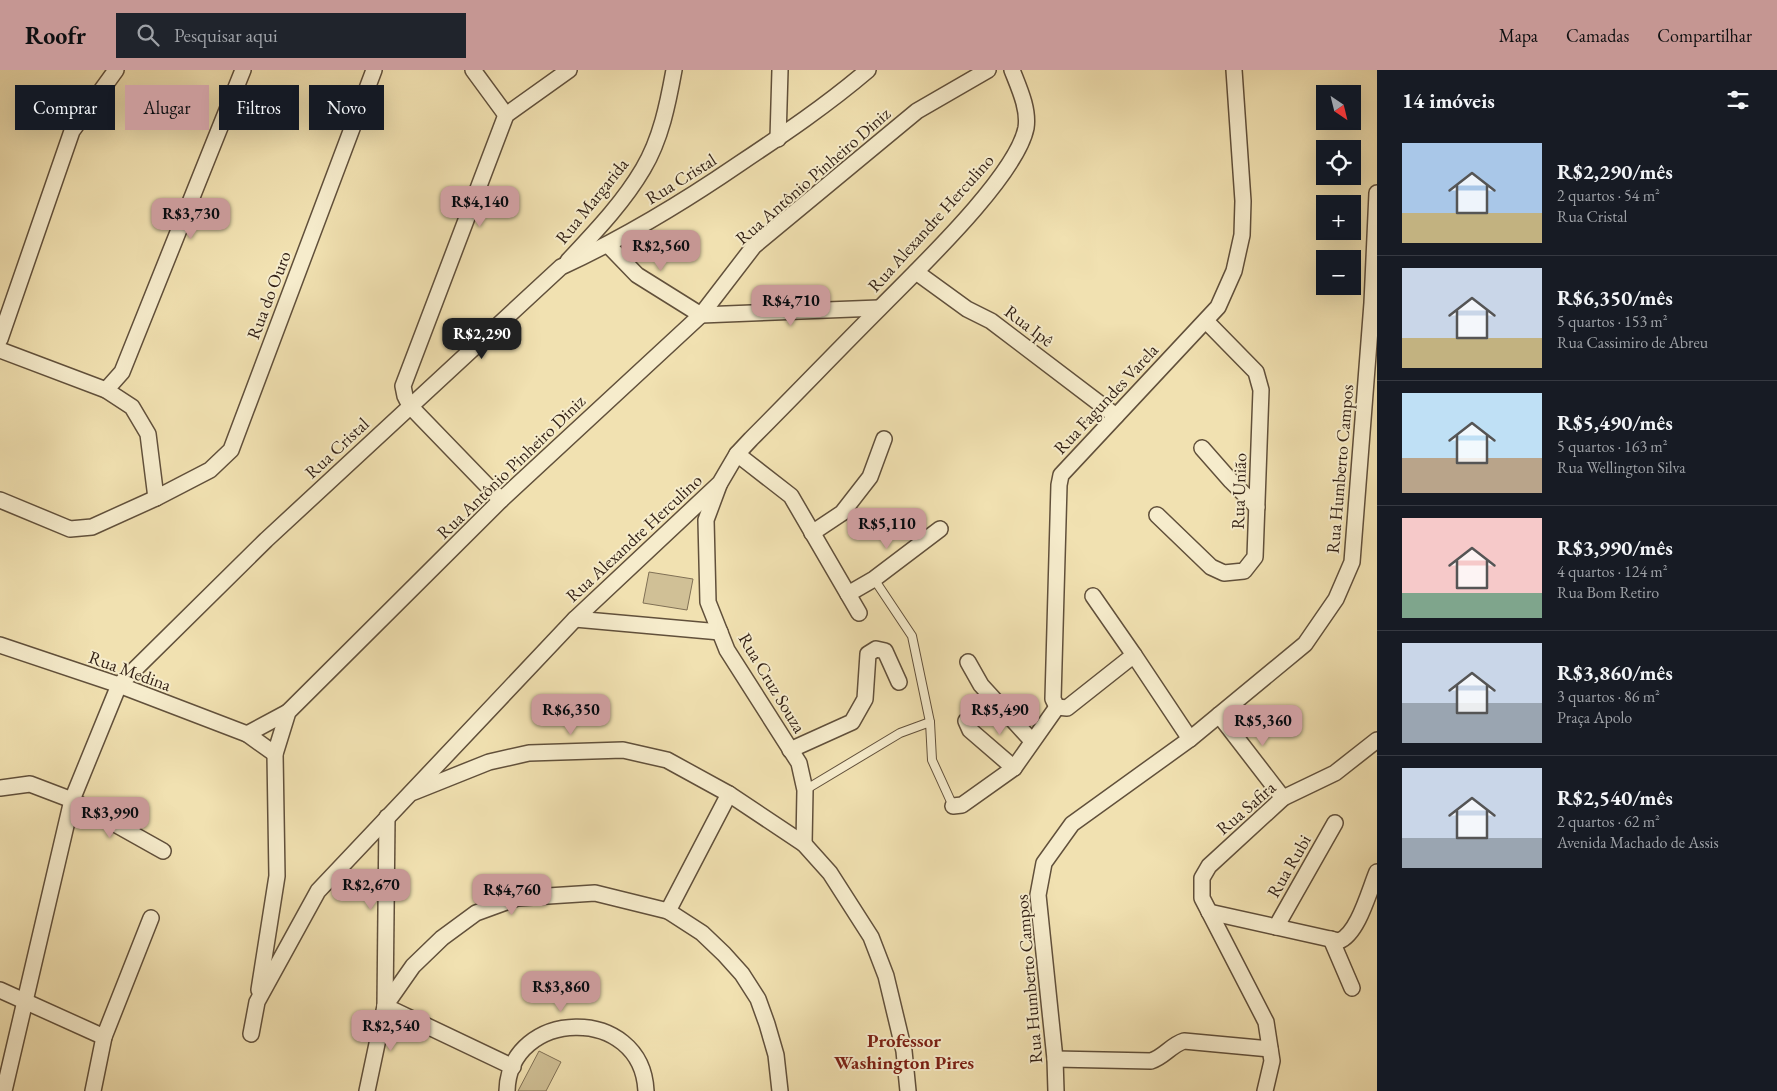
<!DOCTYPE html>
<html lang="pt">
<meta charset="utf-8">
<style>
body{margin:0;font-family:"EB Garamond",serif;background:#20242c;color:#f1f3f6;height:100vh;display:flex;flex-direction:column;font-size:19px;white-space:nowrap}
*{box-sizing:border-box;margin:0}
p{font-size:16px;color:#9ea1a6}
.icon{flex:none;width:28px;height:28px;fill:none;stroke:currentColor;stroke-width:2;stroke-linecap:round;stroke-linejoin:round}
.map{position:relative;flex:1;overflow:hidden}
.panel{display:flex;flex-direction:column;background:#171b24;width:400px}
.panel>*{flex:none}
.top-card{position:absolute;left:15px;top:15px;width:475px;height:45px;display:flex;gap:10px}
.needle{width:32px;rotate:145deg}
.fabs{position:absolute;left:1316px;top:15px;display:grid;gap:10px}
.fabs a{display:grid;place-items:center;width:45px;height:45px;border-radius:0px;background:#171b24;box-shadow:0 5px 20px #0002;font-size:25px}
.price{position:absolute;translate:-50% -42px;padding:0 11px;border-radius:10px;background:#c59692;color:#111;font-size:16px;line-height:32px;filter:drop-shadow(0 1px 2px #0008)}
.price::after{content:'';position:absolute;left:50%;top:30px;width:15px;height:11px;margin-left:-8px;background:inherit;clip-path:polygon(0 0,100% 0,50% 100%)}
.price.active{background:#222;color:#fff}
ul{padding:0;list-style:none}
li{display:flex;align-items:center;gap:15px;height:125px;padding:0 25px}
li+li{border-top:1px solid #363941}
li span{display:grid;place-items:center;flex:none;width:140px;height:100px;border-radius:0px;color:#555}
li>.icon{margin-inline-start:auto}
span .icon{width:60px;height:60px;fill:#fffc;stroke-width:1}
li b{font-size:21px}
h2{display:flex;justify-content:space-between;align-items:center;height:60px;padding:0 25px;font-size:21px}
.tag{padding:0 18px;border-radius:0px;background:#171b24;box-shadow:0 5px 20px #0002;font-size:18px;line-height:45px}
.tag.active{background:#c59692;color:#111}
header{display:flex;align-items:center;gap:30px;box-sizing:border-box;height:70px;padding:0 25px;background:#c59692;color:#111}
header strong{font-size:24px}
nav{display:flex;gap:28px;margin-inline-start:auto;font-size:18px}
.search{width:350px;height:45px;background:#20242c;display:flex;align-items:center;gap:12px;box-sizing:border-box;padding:0 18px;border-radius:0px;color:#9ea1a6;font-size:19px}
main{display:flex;flex:1;min-height:0}
.map>svg:first-child{display:block}
.green{fill:#d0c096;stroke:#807055}
.lines{fill:none;stroke-linecap:round;stroke-linejoin:round}
.lane-casing{stroke:#61503b;stroke-width:10}
.street-casing{stroke:#61503b;stroke-width:18}
.lane{stroke:#f6eccc;stroke-width:8}
.street{stroke:#f6eccc;stroke-width:15}
.labels{text-anchor:middle;stroke-width:4;stroke-linejoin:round;paint-order:stroke}
.street-label{font-size:18px;fill:#311f14;stroke:#f6eccc}
.neighbourhood-label{font-size:19px;font-weight:bold;fill:#7a1f14;stroke:#f6eccc}
</style>
<header>
<strong>Roofr</strong>
<div class="search"><svg class="icon" aria-label="search" viewBox="0 0 24 24"><circle cx="10" cy="10" r="6"/><path d="M15 15l6 6"/></svg>Pesquisar aqui</div>
<nav><a>Mapa</a><a>Camadas</a><a>Compartilhar</a></nav>
</header>
<main>
<div class="map">
<svg width="1377" height="1021" viewBox="0 0 1377 1021">
<rect width="100%" height="100%" fill="#f1e1b1"/>
<filter id="stains"><feTurbulence type="fractalNoise" baseFrequency=".004" numOctaves="4"/><feColorMatrix values="0 0 0 0 .2 0 0 0 0 .09 0 0 0 0 .02 0 0 0 .5 -.17"/></filter>
<radialGradient id="worn" r=".72"><stop offset=".6" stop-color="#630" stop-opacity="0"/><stop offset="1" stop-color="#630" stop-opacity=".3"/></radialGradient>
<g class="green">
<polygon points="649,502 693,509 687,540 643,533"/>
<polygon points="539,981 561,992 546,1021 518,1021"/>
</g>
<g class="lines">
<g class="lane-casing">
<g id="lane">
<polyline points="874,509 912,566 930,652"/>
<polyline points="805,720 900,663 930,652 932,690 953,736"/>
</g>
</g>
<g class="street-casing">
<g id="street">
<polyline points="473,0 506,45"/>
<polyline points="778,69 780,0"/>
<polyline points="608,175 637,205 701,245 879,238"/>
<path d="M568,191C595,162 623,133 643,99C661,69 668,33 674,0"/>
<polyline points="916,202 967,239 991,251 1116,346"/>
<polyline points="0,269 72,61 116,0"/>
<polyline points="0,280 106,320 132,337 148,364 156,428"/>
<polyline points="106,320 122,302 243,0"/>
<polyline points="1202,378 1231,411 1257,437"/>
<polyline points="737,384 791,426 859,543"/>
<polyline points="719,415 706,450 708,532 727,580 799,693 805,720 804,774"/>
<polyline points="0,430 70,459 92,457 156,428 210,400 231,380 374,0"/>
<polyline points="501,430 410,336 405,326 403,316 506,45 569,0"/>
<polyline points="1157,445 1211,497 1224,503 1244,501 1255,487 1261,320 1256,302 1206,251"/>
<polyline points="812,463 842,443 870,407 884,369"/>
<polyline points="848,524 874,509 940,459"/>
<polyline points="1093,526 1134,585"/>
<polyline points="575,549 720,562"/>
<polyline points="0,575 119,615 247,664 288,642"/>
<polyline points="968,592 981,615 1032,671"/>
<polyline points="1219,645 1283,728"/>
<polyline points="966,651 970,660 1014,698"/>
<polyline points="247,664 275,684"/>
<polyline points="1190,669 1134,585 1067,638 1057,637 1053,629 1059,415 1061,405 1218,237 1234,201 1242,165 1243,131 1234,0"/>
<polyline points="790,680 852,652 865,629 868,584 876,579 885,581 899,612"/>
<polyline points="0,718 30,714 72,730 163,781"/>
<polyline points="414,722 489,692 529,683 623,680 667,690 729,724 804,774 830,803 871,867 886,906 904,981 908,1021"/>
<polyline points="953,736 962,735 1014,698 1057,637"/>
<polyline points="668,841 729,724"/>
<path d="M1209,842L1339,871C1358,864 1369,821 1377,802"/>
<polyline points="1276,857 1335,753"/>
<polyline points="1331,869 1352,918"/>
<polyline points="0,920 104,967"/>
<polyline points="259,920 277,806 275,684 288,642 501,430 701,245 754,176 917,41 988,0"/>
<polyline points="385,936 387,747"/>
<polyline points="385,936 513,997"/>
<path d="M251,964L257,932L318,821L575,549L720,413L737,384L751,369C794,326 836,282 879,239C916,201 1016,107 1026,58C1029,39 1019,18 1012,0"/>
<path d="M1055,989L1151,991C1164,987 1171,975 1184,971L1270,979"/>
<path d="M4,1021L72,730L119,615L266,470L561,197C624,168 682,133 739,94C784,64 827,35 868,0"/>
<polyline points="93,1021 104,967 151,848"/>
<polyline points="367,1021 385,936 413,896 442,868 476,843 517,828 595,823 668,841 702,863 724,884 742,904 758,929 767,954 776,985 780,1021"/>
<path d="M507,1021C509,938 642,934 646,1021"/>
<polyline points="1056,1021 1055,989 1038,825 1044,793 1072,754 1190,669 1305,574 1336,529 1352,492 1372,233 1377,123"/>
<polyline points="1265,1021 1272,991 1266,952 1202,828 1202,808 1209,796 1283,728 1335,703 1377,670"/>
</g>
</g>
<use href="#lane" class="lane"/>
<use href="#street" class="street"/>
</g>
<g class="labels">
<g class="street-label">
<text transform="translate(813 106) rotate(-41)" y="6">Rua Antônio Pinheiro Diniz</text>
<text transform="translate(681 109) rotate(-32)" y="6">Rua Cristal</text>
<text transform="translate(592 131) rotate(-51)" y="6">Rua Margarida</text>
<text transform="translate(931 153) rotate(-48)" y="6">Rua Alexandre Herculino</text>
<text transform="translate(269 225) rotate(-69)" y="6">Rua do Ouro</text>
<text transform="translate(1029 256) rotate(37)" y="6">Rua Ipê</text>
<text transform="translate(1106 329) rotate(-47)" y="6">Rua Fagundes Varela</text>
<text transform="translate(337 378) rotate(-43)" y="6">Rua Cristal</text>
<text transform="translate(511 397) rotate(-44)" y="6">Rua Antônio Pinheiro Diniz</text>
<text transform="translate(1340 399) rotate(-85)" y="6">Rua Humberto Campos</text>
<text transform="translate(1239 421) rotate(-88)" y="6">Rua União</text>
<text transform="translate(634 468) rotate(-43)" y="6">Rua Alexandre Herculino</text>
<text transform="translate(130 601) rotate(20)" y="6">Rua Medina</text>
<text transform="translate(772 613) rotate(59)" y="6">Rua Cruz Souza</text>
<text transform="translate(1246 738) rotate(-41)" y="6">Rua Safira</text>
<text transform="translate(1289 796) rotate(-60)" y="6">Rua Rubi</text>
<text transform="translate(1029 909) rotate(-95)" y="6">Rua Humberto Campos</text>
</g>
<g class="neighbourhood-label">
<text x="904" y="977">Professor<tspan x="904" dy="22">Washington Pires</tspan></text>
</g>
</g>
<rect width="100%" height="100%" filter="url(#stains)"/>
<rect width="100%" height="100%" fill="url(#worn)"/>
</svg>
<div class="fabs">
<a><svg class="needle" viewBox="-14 -14 28 28"><path d="M0-13l5 13h-10z" fill="#e53935"/><path d="M0 13l5-13h-10z" fill="#9ea1a6"/></svg></a>
<a><svg class="icon" aria-label="locate" viewBox="0 0 24 24"><circle cx="12" cy="12" r="6"/><path d="M12 2v4M12 18v4M2 12h4M18 12h4"/></svg></a>
<a>+</a>
<a>−</a>
</div>
<b class="price" style="left:480px;top:158px">R$4,140</b>
<b class="price" style="left:191px;top:170px">R$3,730</b>
<b class="price" style="left:661px;top:202px">R$2,560</b>
<b class="price" style="left:791px;top:257px">R$4,710</b>
<b class="price active" style="left:482px;top:290px">R$2,290</b>
<b class="price" style="left:887px;top:480px">R$5,110</b>
<b class="price" style="left:571px;top:666px">R$6,350</b>
<b class="price" style="left:1000px;top:666px">R$5,490</b>
<b class="price" style="left:1263px;top:677px">R$5,360</b>
<b class="price" style="left:110px;top:769px">R$3,990</b>
<b class="price" style="left:371px;top:841px">R$2,670</b>
<b class="price" style="left:512px;top:846px">R$4,760</b>
<b class="price" style="left:561px;top:943px">R$3,860</b>
<b class="price" style="left:391px;top:982px">R$2,540</b>
<div class="top-card">
<a class="tag">Comprar</a>
<a class="tag active">Alugar</a>
<a class="tag">Filtros</a>
<a class="tag">Novo</a>
</div>
</div>
<section class="panel">
<h2>14 imóveis<svg class="icon" aria-label="filters" viewBox="0 0 24 24"><path d="M4 7h16M4 17h16"/><circle cx="9" cy="7" r="2"/><circle cx="15" cy="17" r="2"/></svg></h2>
<ul>
<li><span style="background:linear-gradient(#a9c7e8 70%,#c2b280 0)"><svg class="icon" aria-label="home" viewBox="0 0 24 24"><path d="M3 11l9-7 9 7M6 9v11h12V9"/></svg></span><div><b>R$2,290/mês</b><p>2 quartos · 54 m²</p><p>Rua Cristal</p></div></li>
<li><span style="background:linear-gradient(#c9d6e8 70%,#c2b280 0)"><svg class="icon" aria-label="home" viewBox="0 0 24 24"><path d="M3 11l9-7 9 7M6 9v11h12V9"/></svg></span><div><b>R$6,350/mês</b><p>5 quartos · 153 m²</p><p>Rua Cassimiro de Abreu</p></div></li>
<li><span style="background:linear-gradient(#bfe0f5 65%,#b9a48a 0)"><svg class="icon" aria-label="home" viewBox="0 0 24 24"><path d="M3 11l9-7 9 7M6 9v11h12V9"/></svg></span><div><b>R$5,490/mês</b><p>5 quartos · 163 m²</p><p>Rua Wellington Silva</p></div></li>
<li><span style="background:linear-gradient(#f6c9c9 75%,#7fa58c 0)"><svg class="icon" aria-label="home" viewBox="0 0 24 24"><path d="M3 11l9-7 9 7M6 9v11h12V9"/></svg></span><div><b>R$3,990/mês</b><p>4 quartos · 124 m²</p><p>Rua Bom Retiro</p></div></li>
<li><span style="background:linear-gradient(#c9d6e8 60%,#9aa5b1 0)"><svg class="icon" aria-label="home" viewBox="0 0 24 24"><path d="M3 11l9-7 9 7M6 9v11h12V9"/></svg></span><div><b>R$3,860/mês</b><p>3 quartos · 86 m²</p><p>Praça Apolo</p></div></li>
<li><span style="background:linear-gradient(#c9d6e8 70%,#9aa5b1 0)"><svg class="icon" aria-label="home" viewBox="0 0 24 24"><path d="M3 11l9-7 9 7M6 9v11h12V9"/></svg></span><div><b>R$2,540/mês</b><p>2 quartos · 62 m²</p><p>Avenida Machado de Assis</p></div></li>
</ul>
</section>
</main>
